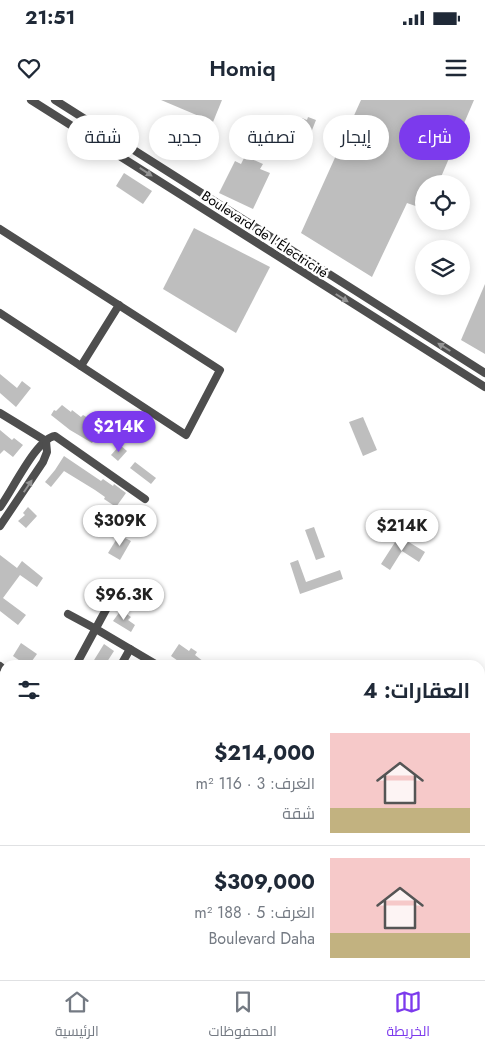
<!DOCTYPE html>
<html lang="ar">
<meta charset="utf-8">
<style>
body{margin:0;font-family:Jost,Cairo,sans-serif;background:#f2f2f3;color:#1f2937;direction:rtl;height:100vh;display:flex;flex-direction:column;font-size:19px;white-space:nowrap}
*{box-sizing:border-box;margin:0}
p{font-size:16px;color:#747a83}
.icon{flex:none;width:28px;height:28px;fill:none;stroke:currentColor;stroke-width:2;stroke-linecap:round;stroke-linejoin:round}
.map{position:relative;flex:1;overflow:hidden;direction:ltr}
.sheet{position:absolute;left:0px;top:560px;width:485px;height:320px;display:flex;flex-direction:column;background:#fff;border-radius:15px 15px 0 0;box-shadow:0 2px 12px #0003;direction:rtl}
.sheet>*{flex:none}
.hud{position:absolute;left:15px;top:15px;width:455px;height:45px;direction:rtl;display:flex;gap:10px}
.controls{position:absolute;left:415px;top:75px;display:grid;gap:10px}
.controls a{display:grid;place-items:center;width:55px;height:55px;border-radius:50%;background:#fff;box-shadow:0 2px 12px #0003;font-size:25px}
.price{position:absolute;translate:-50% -42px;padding:0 11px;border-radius:18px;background:#fff;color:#222;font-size:16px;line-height:32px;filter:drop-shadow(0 1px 2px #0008)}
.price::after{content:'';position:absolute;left:50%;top:30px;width:15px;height:11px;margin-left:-8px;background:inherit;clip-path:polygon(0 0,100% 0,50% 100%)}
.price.on{background:#7c3aed;color:#fff}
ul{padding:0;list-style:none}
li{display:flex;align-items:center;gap:15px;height:125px;padding:0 15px}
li+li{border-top:1px solid #e0e1e3}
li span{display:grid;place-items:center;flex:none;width:140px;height:100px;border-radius:0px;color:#555}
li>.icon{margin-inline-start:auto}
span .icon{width:60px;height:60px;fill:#fffc;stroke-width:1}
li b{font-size:21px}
h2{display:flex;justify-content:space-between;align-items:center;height:60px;padding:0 15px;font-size:21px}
.chip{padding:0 18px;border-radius:22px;background:#fff;box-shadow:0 2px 12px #0003;font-size:18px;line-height:45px}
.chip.on{background:#7c3aed;color:#fff}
.status{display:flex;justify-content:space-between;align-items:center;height:35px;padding:0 25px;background:#fff;direction:ltr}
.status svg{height:14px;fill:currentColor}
header{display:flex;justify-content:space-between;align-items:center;height:65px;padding:0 15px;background:#fff;font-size:22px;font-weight:600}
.tab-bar{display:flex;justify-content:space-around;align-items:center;height:70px;border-top:1px solid #e0e1e3;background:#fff;font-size:14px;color:#747a83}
.tab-bar a{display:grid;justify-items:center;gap:2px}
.tab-bar .on{color:#7c3aed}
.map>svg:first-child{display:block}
.building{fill:#bebebe}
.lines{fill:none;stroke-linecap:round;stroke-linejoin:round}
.street{stroke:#4e4e4e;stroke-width:8}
.oneway{fill:#959595}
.labels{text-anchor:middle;stroke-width:5;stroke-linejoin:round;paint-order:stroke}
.street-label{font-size:14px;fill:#000;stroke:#fff}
</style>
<div class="status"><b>21:51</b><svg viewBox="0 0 49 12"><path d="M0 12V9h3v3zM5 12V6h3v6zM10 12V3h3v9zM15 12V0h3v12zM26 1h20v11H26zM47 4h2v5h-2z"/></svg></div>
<header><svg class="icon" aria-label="menu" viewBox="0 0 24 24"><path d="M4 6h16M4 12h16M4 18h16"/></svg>Homiq<svg class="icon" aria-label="heart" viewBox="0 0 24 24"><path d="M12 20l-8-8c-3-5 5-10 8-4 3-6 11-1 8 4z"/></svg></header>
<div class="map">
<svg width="485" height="880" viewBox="0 0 485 880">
<rect width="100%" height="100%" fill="#fff"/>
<g class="building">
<polygon points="161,0 222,0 213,22"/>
<polygon points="361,0 474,0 438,84 424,84 424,109 407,103 372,177 301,133"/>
<polygon points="308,17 316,20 303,53 290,48 302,18 307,20"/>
<polygon points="245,56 263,64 260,69 270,73 253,109 219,93 235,61 241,64"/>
<polygon points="124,73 152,91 143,104 116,86"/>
<polygon points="194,128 270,167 236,233 163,189"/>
<polygon points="485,184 485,254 461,240"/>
<polygon points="0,274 17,288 22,281 31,288 16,307 0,293"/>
<polygon points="62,305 71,312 72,310 81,317 83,315 103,327 92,343 70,330 51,315 54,310 56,311"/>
<polygon points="363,317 377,350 363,356 349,322"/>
<polygon points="0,330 12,340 14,338 23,345 13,357 4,350 0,354"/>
<polygon points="120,345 127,351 118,361 111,355"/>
<polygon points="64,356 101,381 103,379 113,386 114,384 126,393 116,407 104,399 105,397 95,390 64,371 51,387 45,382 55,370"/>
<polygon points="135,362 156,378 151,384 130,368"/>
<polygon points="28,407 37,416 26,428 18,421 25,415 23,413"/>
<polygon points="314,427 325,457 316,460 305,430"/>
<polygon points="119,435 131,441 120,460 108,453"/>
<polygon points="399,436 425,452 419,462 402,451 390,470 381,464"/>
<polygon points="0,455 17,468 22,461 43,478 37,487 20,475 3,498 26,515 18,525 0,511"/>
<polygon points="298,460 306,482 340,470 343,479 300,494 290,463"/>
<polygon points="121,510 131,517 128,520 135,525 131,532 113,521"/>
<polygon points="21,543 37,554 29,565 26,565 13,556"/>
<polygon points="104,544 114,551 105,565 91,565"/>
<polygon points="179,544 189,551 191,548 197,552 195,555 208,565 188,565 182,561 181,563 171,556"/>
</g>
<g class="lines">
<g class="street">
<polyline points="31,0 485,287"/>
<polyline points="55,0 485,273"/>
<polyline points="0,129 220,270 186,335 0,213"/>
<polyline points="81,266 119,205"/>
<polyline points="0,313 46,341"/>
<path d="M0,407C12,391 37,338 55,336L145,399"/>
<polyline points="0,426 43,362 47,352 46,341"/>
<polyline points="68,514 96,529 157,565"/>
<polyline points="76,565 109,504"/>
<polyline points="121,565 130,549"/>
<polyline points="0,566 5,570"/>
<polyline points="0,711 5,702"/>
<polyline points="0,746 5,749"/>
<polyline points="5,790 4,794 5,797"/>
<polyline points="480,823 485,825"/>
<polyline points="0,868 5,871"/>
<polyline points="14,875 24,880"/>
<polyline points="214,875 221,880"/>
<polyline points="358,875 382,880"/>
<polyline points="178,880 181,875"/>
<polyline points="265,880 267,875"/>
<polyline points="403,880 406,875"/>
<polyline points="482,880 485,877"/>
</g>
</g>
<defs><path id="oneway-solid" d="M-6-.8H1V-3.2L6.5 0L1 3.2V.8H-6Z" transform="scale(1.25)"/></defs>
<g class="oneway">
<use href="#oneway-solid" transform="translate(146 72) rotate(33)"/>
<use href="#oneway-solid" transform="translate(342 198) rotate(32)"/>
<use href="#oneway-solid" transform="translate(444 247) rotate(-148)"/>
<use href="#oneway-solid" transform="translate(28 386) rotate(-56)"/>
</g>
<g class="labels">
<g class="street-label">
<text transform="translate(265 134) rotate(33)" y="5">Boulevard de l'Électricité</text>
</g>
</g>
</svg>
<div class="controls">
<a><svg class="icon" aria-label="locate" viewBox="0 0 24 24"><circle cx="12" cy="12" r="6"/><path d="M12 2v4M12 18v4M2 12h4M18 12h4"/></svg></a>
<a><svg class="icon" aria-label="layers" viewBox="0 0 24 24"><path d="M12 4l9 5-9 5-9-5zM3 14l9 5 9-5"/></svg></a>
</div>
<b class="price on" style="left:119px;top:353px">$214K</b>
<b class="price" style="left:120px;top:447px">$309K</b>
<b class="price" style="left:402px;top:452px">$214K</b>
<b class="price" style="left:124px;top:521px">$96.3K</b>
<div class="hud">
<a class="chip on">شراء</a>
<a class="chip">إيجار</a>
<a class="chip">تصفية</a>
<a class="chip">جديد</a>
<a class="chip">شقة</a>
</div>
<section class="sheet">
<h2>العقارات: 4<svg class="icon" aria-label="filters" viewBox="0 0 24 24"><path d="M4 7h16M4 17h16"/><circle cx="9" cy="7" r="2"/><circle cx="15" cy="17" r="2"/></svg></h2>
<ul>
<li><span style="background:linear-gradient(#f6c9c9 75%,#c2b280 0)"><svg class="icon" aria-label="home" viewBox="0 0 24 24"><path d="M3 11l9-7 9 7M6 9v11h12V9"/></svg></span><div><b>$214,000</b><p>الغرف: 3 · 116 m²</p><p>شقة</p></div></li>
<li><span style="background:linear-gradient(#f6c9c9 75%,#c2b280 0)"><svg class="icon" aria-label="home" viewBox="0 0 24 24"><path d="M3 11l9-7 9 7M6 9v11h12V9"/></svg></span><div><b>$309,000</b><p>الغرف: 5 · 188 m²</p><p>Boulevard Daha</p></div></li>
</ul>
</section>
</div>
<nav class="tab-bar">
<a class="on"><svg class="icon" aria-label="map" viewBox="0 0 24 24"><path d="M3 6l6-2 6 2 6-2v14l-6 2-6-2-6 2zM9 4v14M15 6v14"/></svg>الخريطة</a>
<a><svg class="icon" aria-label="saved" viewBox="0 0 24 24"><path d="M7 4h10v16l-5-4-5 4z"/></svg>المحفوظات</a>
<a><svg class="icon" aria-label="home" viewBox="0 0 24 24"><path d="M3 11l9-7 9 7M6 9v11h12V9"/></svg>الرئيسية</a>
</nav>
